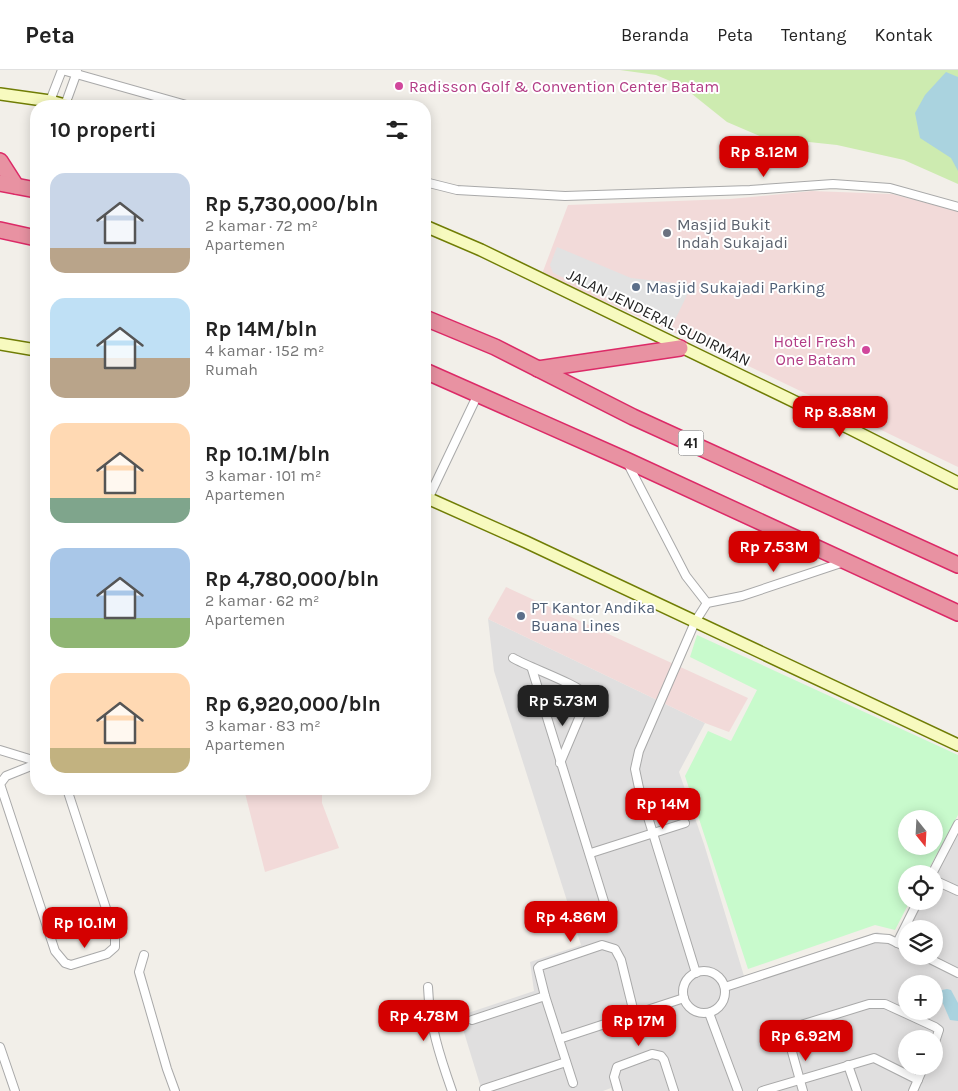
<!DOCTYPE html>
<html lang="id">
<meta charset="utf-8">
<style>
body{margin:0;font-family:Karla,sans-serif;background:#f6f6f6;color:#222;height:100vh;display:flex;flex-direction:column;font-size:19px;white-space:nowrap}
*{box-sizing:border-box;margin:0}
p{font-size:16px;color:#767676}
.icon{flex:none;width:28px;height:28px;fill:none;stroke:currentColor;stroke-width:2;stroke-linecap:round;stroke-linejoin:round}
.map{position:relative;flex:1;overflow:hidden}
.drawer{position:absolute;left:30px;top:30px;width:401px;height:695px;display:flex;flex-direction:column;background:#fff;border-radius:20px;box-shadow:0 2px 12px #0003}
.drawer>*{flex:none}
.needle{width:32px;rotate:162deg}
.buttons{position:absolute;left:898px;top:740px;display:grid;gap:10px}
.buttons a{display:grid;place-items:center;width:45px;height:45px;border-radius:50%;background:#fff;box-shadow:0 2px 12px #0003;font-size:25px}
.price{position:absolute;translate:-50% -42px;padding:0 11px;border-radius:10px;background:#d40000;color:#fff;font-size:16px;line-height:32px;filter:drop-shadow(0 1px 2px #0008)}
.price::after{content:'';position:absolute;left:50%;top:30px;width:15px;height:11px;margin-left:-8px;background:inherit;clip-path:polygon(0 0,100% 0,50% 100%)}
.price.on{background:#222;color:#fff}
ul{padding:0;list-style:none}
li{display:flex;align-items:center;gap:15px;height:125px;padding:0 20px}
li span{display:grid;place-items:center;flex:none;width:140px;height:100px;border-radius:15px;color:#555}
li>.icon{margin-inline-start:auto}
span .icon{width:60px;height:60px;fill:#fffc;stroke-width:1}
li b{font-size:21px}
h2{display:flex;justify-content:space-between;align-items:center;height:60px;padding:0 20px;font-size:21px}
header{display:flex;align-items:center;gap:30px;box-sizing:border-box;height:70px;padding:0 25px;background:#fff;border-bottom:1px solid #e0e0e0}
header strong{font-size:24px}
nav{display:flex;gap:28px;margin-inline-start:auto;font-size:18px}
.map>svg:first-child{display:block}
.residential{fill:#e0dfdf;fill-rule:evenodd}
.commercial{fill:#f2dad9}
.grass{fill:#cdebb0}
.park{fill:#c8facc;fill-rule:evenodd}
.parking{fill:#e2e2e2}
.water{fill:#aad3df}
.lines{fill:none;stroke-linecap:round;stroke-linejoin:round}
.street-casing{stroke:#a9a9a9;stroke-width:10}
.secondary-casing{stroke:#707d05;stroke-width:14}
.highway-casing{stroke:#dc2a67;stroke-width:18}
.street{stroke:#fff;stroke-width:8}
.secondary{stroke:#f7fabf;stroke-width:11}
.highway{stroke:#e892a2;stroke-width:15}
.hotel-dot{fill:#d1479c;stroke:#fff;stroke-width:2}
.worship-dot{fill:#6b7280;stroke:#fff;stroke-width:2}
.service-dot{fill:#5c6f8a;stroke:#fff;stroke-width:2}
.labels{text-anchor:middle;stroke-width:4;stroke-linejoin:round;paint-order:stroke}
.shield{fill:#fff;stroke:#646464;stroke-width:1}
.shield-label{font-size:15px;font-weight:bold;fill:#222}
.hotel-label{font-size:16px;fill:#b23c85;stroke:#fff;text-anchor:start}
.worship-label{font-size:16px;fill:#5b616d;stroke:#fff;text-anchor:start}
.service-label{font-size:16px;fill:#4e5e75;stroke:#fff;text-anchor:start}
.street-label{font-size:16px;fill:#222;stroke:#fff}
</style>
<header>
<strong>Peta</strong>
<nav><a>Beranda</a><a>Peta</a><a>Tentang</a><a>Kontak</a></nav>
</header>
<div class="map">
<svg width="958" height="1021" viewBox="0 0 958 1021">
<rect width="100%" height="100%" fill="#f2efe9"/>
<path class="residential" d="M488,549L705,653L679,702L704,774L744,906L877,862L896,868L915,831H934V804L958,751V1021H612L611,1018L603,1021H482L459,946L534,921L530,892L581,875L494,601ZM906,859H934V886H906ZM906,914H934V941H906ZM906,969H934V996H906Z"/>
<g class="commercial">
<polygon points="812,121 892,124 958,141 958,397 732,288 542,204 568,135 730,129"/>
<polygon points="506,517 748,628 729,662 705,653 488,549"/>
<polygon points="244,719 322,719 322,733 339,778 265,802"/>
</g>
<polygon class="grass" points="620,0 958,0 958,114 904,90 837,75 762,67 727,52 682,16 656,5"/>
<path class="park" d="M697,565L958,685V745L926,804H906V831H910L895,860L875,855L748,899L685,706L708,661L731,671L757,620L690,587ZM906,749H934V776H906Z"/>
<polygon class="parking" points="557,177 631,208 683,214 689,221 672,256 553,203 550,195"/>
<g class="water">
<polygon points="946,2 958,7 958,101 951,88 920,68 915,43 925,25"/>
<polygon points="947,919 951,920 958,933 958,951 950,950 941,929 942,920"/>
</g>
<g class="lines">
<g class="street-casing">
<g id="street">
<polyline points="62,0 190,36"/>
<polyline points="50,31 62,0"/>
<polyline points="65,35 77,2"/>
<polyline points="425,112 457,120 565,126 750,120 833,114 890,118 958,137"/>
<polyline points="628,394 686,506 707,533"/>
<polyline points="428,429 478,324"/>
<path d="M513,588C528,597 579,615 585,624V634L560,693"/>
<polyline points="532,599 610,851"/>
<polyline points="0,680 36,691"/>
<polyline points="36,694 6,706 0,714 55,881 65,893 71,895 107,884 115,877 115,866 67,719"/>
<polyline points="591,783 685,753"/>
<polyline points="932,804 958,754"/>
<polyline points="934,810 958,821"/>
<polyline points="897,873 918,831"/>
<polyline points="144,885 139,902 167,999 175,1021"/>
<polyline points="924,886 958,903"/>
<circle cx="704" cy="922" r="21"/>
<polyline points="696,903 639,718 635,699 639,681 695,552 707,533 742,526 844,492"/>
<path d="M428,917C429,953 440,987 452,1021"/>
<polyline points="725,917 875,868 889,869 906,877"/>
<polyline points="709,943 738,1021"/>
<polyline points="472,950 545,926"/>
<polyline points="559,969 684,928"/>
<polyline points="0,977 15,1021"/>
<polyline points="848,995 857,1021"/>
<polyline points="573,1013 545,926 538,898 540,896 602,875 615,879 621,890 634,943"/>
<polyline points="484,1019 566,992"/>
<polyline points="618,1021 614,1007 617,997 652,984 661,986 664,990 674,1021"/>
<polyline points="762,1021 874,988 918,1010"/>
<polyline points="803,1021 787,964 791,958 869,934 885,934 935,957 939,960 934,975"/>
<polyline points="913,1021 924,996"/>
</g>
</g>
<g class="secondary-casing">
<g id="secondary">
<polyline points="0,24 50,31 69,36"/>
<polyline points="425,156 481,180 851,359 958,413"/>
<polyline points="0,274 36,280"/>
<polyline points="425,427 526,472 958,675"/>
</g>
</g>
<g class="highway-casing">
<g id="highway">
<polyline points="0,91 16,116"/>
<polyline points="0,113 36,120"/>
<polyline points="0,160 36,168"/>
<polyline points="425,248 495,277 633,347 958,495"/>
<polyline points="538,299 680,278"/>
<polyline points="425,301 626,390 958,543"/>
</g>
</g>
<use href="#street" class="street"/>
<use href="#secondary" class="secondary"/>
<use href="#highway" class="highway"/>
</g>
<g class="hotel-dot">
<circle cx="399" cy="16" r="5"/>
<circle cx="866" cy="280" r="5"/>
</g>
<circle class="worship-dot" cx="667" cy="163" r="5"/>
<g class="service-dot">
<circle cx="636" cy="217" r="5"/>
<circle cx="521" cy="546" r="5"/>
</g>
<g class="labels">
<rect class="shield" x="678.5" y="360.5" width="25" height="25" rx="4"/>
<g class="shield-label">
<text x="691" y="378">41</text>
</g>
<g class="hotel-label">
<text x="409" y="22">Radisson Golf &amp; Convention Center Batam</text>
<text x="856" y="277" text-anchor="end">Hotel Fresh<tspan x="856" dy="18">One Batam</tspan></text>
</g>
<g class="worship-label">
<text x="677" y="160">Masjid Bukit<tspan x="677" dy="18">Indah Sukajadi</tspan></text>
</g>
<g class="service-label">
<text x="646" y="223">Masjid Sukajadi Parking</text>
<text x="531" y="543">PT Kantor Andika<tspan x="531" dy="18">Buana Lines</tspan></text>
</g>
<g class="street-label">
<text transform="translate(659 247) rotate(26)" y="6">JALAN JENDERAL SUDIRMAN</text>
</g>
</g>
</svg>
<div class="buttons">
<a><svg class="needle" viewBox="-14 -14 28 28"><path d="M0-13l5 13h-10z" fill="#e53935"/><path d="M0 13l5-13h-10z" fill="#767676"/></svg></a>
<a><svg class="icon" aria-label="locate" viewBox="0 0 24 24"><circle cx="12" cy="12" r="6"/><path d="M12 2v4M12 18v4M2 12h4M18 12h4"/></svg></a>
<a><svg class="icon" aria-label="layers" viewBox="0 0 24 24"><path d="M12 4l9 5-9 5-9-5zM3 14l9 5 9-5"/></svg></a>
<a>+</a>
<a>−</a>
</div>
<b class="price" style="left:764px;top:108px">Rp 8.12M</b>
<b class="price" style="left:840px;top:368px">Rp 8.88M</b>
<b class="price" style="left:774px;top:503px">Rp 7.53M</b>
<b class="price on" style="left:563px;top:657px">Rp 5.73M</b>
<b class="price" style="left:663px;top:760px">Rp 14M</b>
<b class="price" style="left:571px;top:873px">Rp 4.86M</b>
<b class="price" style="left:85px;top:879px">Rp 10.1M</b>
<b class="price" style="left:424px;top:972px">Rp 4.78M</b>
<b class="price" style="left:639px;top:977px">Rp 17M</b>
<b class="price" style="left:806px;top:992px">Rp 6.92M</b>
<section class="drawer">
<h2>10 properti<svg class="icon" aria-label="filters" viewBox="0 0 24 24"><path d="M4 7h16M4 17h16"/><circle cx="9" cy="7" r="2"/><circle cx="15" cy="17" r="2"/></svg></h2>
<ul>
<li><span style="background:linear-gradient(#c9d6e8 75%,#b9a48a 0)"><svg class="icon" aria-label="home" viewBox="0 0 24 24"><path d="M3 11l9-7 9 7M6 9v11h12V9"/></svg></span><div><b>Rp 5,730,000/bln</b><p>2 kamar · 72 m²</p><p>Apartemen</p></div></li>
<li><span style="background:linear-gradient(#bfe0f5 60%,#b9a48a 0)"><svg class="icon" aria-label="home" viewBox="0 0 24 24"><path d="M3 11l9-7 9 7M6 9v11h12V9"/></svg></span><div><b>Rp 14M/bln</b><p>4 kamar · 152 m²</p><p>Rumah</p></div></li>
<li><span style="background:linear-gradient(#ffd9b3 75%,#7fa58c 0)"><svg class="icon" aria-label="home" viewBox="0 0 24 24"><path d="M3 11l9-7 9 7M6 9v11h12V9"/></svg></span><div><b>Rp 10.1M/bln</b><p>3 kamar · 101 m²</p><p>Apartemen</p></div></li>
<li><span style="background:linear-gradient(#a9c7e8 70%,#8fb573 0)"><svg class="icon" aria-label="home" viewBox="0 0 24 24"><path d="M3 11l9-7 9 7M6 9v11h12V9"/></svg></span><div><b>Rp 4,780,000/bln</b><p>2 kamar · 62 m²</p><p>Apartemen</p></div></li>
<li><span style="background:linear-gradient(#ffd9b3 75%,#c2b280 0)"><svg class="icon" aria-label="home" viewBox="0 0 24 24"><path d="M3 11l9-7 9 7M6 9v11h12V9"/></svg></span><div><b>Rp 6,920,000/bln</b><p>3 kamar · 83 m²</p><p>Apartemen</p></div></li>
</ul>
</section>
</div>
